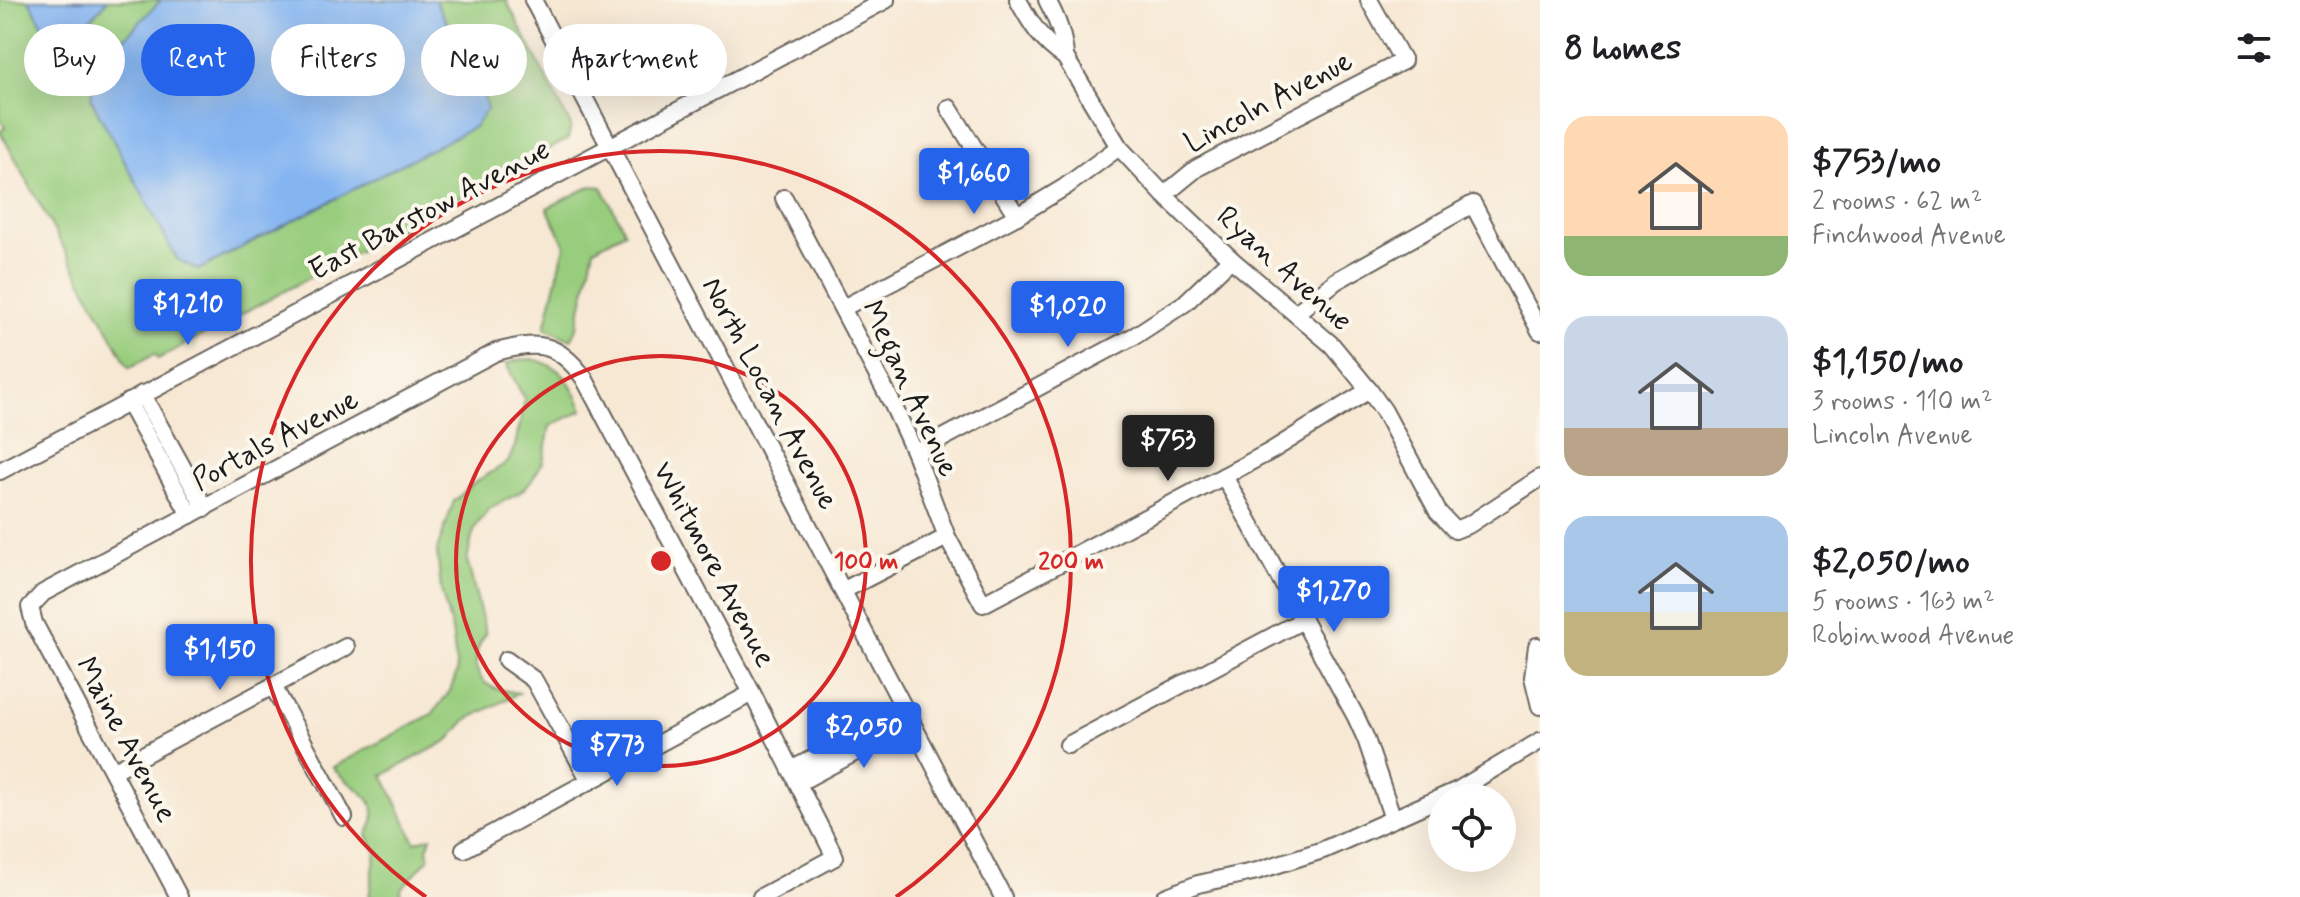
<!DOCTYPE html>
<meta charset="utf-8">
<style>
body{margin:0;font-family:Mynerve,sans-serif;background:#f6f6f6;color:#202124;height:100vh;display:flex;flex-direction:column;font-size:30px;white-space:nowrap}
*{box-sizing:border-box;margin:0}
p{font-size:26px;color:#757577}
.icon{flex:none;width:44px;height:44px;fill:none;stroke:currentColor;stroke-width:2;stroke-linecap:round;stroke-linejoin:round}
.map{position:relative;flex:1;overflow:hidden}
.sheet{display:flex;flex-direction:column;background:#fff;width:760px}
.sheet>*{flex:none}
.guide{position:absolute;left:24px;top:24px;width:760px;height:72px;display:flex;gap:16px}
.buttons{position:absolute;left:1428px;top:784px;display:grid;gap:16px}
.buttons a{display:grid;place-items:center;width:88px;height:88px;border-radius:50%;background:#fff;box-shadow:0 8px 32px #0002;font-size:40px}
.price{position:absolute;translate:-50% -68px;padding:0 18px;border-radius:8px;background:#2563eb;color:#fff;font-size:26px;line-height:52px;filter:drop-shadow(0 2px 4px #0008)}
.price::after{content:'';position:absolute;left:50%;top:48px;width:24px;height:18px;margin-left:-12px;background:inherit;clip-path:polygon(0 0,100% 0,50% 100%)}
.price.active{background:#222;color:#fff}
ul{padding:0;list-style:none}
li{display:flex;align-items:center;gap:24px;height:200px;padding:0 24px}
li span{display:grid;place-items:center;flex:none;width:224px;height:160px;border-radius:24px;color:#555}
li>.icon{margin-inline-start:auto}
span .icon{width:96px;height:96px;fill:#fffc;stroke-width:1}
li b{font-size:34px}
h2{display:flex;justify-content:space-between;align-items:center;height:96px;padding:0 24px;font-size:34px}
.pill{padding:0 28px;border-radius:36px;background:#fff;box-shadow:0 8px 32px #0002;font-size:28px;line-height:72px}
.pill.active{background:#2563eb;color:#fff}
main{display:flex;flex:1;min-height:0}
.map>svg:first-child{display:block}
.green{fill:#99cd7e;stroke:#5a744d;stroke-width:2}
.water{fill:#85b5f1;stroke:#506886;stroke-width:2}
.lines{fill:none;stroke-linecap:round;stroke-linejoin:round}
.minor-casing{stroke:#69635c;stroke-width:20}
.minor{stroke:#fff;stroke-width:16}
.ring{fill:none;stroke:#d62828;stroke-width:4}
.labels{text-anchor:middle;stroke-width:8;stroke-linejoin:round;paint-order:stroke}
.street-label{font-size:30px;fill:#1c1c1c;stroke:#fbf7ec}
.centre{fill:#d62828;stroke:#fbf7ec;stroke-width:4}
.ring-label{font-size:24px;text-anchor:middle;font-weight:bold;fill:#d62828;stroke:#fbf7ec;stroke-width:8;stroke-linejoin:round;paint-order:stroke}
</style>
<main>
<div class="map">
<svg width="1540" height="897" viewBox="0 0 1540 897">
<rect width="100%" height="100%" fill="#fbf7ec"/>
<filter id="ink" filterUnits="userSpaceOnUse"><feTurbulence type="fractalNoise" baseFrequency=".0125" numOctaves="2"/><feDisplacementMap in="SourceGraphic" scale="16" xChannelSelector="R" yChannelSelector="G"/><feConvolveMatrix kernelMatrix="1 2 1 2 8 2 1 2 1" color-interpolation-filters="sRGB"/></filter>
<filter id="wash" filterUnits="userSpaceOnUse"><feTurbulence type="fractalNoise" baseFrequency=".006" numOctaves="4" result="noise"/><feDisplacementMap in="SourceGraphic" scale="32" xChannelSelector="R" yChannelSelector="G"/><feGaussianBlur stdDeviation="1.8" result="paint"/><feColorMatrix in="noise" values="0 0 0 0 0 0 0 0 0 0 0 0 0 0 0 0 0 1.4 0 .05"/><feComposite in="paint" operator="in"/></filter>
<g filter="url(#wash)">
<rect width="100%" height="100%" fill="#f7e8d4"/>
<g class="green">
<polygon points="0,0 506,0 571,126 568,139 158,359 155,354 129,368 0,131 5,128 0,118"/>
<polygon points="591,186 602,187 625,232 594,249 577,328 571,340 545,328 565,245 547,208"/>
<path d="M532,359C563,366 571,382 583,410L550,426L543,462L530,483L519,493L489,509L476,526L472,537L467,560L486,634C473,650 470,678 494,688C502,691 511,691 519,693L466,720L449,740L383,775L415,842L431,837L427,849L429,858L401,889L400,897H369L376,851L367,835C390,795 349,791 333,767L432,714L450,691L457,672L452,630L441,590L437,550L454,501L474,483L508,462L515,446L525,400L506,364L518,360Z"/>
</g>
<g class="water">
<polygon points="29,0 108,0 76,35 45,30"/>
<polygon points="161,0 435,0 482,88 487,109 474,127 198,270 177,259 91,99 94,70"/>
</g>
</g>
<g filter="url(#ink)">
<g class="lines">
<g class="minor-casing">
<g id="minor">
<polyline points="533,0 1003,897"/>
<path d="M1018,0C1031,24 1042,42 1065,57L1119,147L1164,195L1231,259L1332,345L1369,390L1384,411L1438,512L1455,530L1470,524L1540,478"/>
<path d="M1047,0C1057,19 1064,36 1065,57"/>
<polyline points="949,108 1017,216"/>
<polyline points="1164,195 1197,168 1403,61 1369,0"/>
<polyline points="784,198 893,405 915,453 947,537 983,604 1271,451 1369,390"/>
<polyline points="843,308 1017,216 1065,187 1119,147"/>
<polyline points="1296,313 1336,281 1473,204 1540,331"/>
<polyline points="142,394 205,508"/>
<polyline points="128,402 190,515"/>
<polyline points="915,453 1136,335 1185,303 1231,259"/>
<polyline points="0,471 886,0"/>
<polyline points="1224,476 1356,717 1366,739 1393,819"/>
<polyline points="844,590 947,537"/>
<polyline points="1537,646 1533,677 1540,706"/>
<polyline points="506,660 534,680 590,781"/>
<polyline points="273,686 344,817"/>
<polyline points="1068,745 1303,620"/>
<polyline points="791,770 905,709"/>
<polyline points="113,771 346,647"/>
<polyline points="798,783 912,722"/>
<polyline points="464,849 752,693"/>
<path d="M179,897L34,623L30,607L43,593L496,352C537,341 557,341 584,378L752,693L835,857L761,897"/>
<polyline points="1165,897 1198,884 1257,871 1323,850 1458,790 1540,741"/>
</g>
</g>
<use href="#minor" class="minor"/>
</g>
</g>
<g class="ring">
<circle cx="661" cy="561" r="205"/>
<path d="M426 897A410 410 0 1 1 896 897"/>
</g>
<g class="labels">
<g class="street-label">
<text transform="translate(1268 101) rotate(-28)" y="10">Lincoln Avenue</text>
<text transform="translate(429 209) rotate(-28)" y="10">East Barstow Avenue</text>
<text transform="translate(1285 268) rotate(42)" y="10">Ryan Avenue</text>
<text transform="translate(911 388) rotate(65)" y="10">Megan Avenue</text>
<text transform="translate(771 393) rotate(62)" y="10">North Locan Avenue</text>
<text transform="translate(275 439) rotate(-28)" y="10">Portals Avenue</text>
<text transform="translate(715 564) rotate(62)" y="10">Whitmore Avenue</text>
<text transform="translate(127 739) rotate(62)" y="10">Maine Avenue</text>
</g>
</g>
<circle cx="661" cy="561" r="12" class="centre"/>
<g class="ring-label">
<text x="866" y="569">100 m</text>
<text x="1071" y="569">200 m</text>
</g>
</svg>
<div class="buttons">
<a><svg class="icon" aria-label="locate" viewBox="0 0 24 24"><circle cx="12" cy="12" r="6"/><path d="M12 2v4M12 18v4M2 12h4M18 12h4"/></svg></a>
</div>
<b class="price" style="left:974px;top:216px">$1,660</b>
<b class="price" style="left:188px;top:347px">$1,210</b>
<b class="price" style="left:1068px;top:349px">$1,020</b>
<b class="price active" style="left:1168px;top:483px">$753</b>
<b class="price" style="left:1334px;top:634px">$1,270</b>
<b class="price" style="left:220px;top:692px">$1,150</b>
<b class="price" style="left:864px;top:770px">$2,050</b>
<b class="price" style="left:617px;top:788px">$773</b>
<div class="guide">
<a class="pill">Buy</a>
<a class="pill active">Rent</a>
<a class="pill">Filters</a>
<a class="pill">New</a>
<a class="pill">Apartment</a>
</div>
</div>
<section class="sheet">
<h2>8 homes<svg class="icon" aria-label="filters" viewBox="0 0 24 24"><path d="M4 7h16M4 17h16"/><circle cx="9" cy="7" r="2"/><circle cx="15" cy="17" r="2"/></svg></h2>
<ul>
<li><span style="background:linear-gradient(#ffd9b3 75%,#8fb573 0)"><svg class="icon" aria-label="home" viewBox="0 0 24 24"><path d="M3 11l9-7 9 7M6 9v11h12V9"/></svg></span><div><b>$753/mo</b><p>2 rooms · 62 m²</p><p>Finchwood Avenue</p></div></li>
<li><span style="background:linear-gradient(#c9d6e8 70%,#b9a48a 0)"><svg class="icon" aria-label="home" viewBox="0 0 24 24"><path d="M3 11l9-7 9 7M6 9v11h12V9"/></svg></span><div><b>$1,150/mo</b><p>3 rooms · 110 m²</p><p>Lincoln Avenue</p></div></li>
<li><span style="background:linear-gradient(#a9c7e8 60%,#c2b280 0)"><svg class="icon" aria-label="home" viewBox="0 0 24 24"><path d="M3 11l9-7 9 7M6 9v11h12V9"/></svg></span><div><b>$2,050/mo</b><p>5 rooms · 163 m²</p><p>Robinwood Avenue</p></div></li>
</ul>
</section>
</main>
